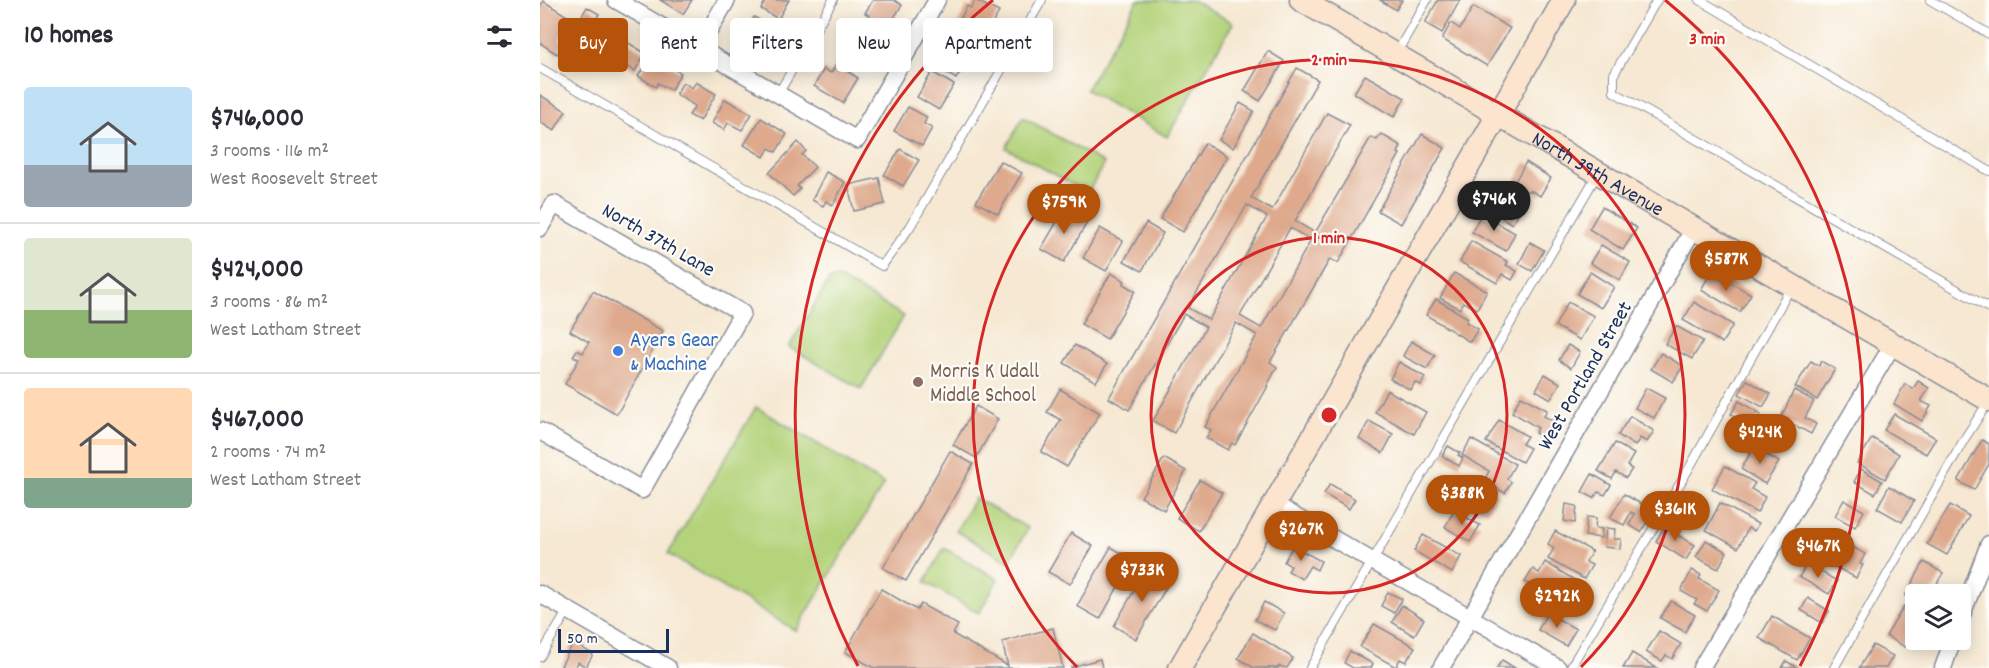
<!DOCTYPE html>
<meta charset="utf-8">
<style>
body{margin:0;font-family:Dekko,sans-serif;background:#f7f7f7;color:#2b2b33;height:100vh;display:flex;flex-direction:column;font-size:22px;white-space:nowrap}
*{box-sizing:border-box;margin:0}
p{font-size:20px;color:#7c7c81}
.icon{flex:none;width:33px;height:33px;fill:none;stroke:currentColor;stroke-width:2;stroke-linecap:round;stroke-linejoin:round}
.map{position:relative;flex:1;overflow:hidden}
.drawer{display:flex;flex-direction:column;background:#fff;width:540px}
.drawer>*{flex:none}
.guide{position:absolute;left:18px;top:18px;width:570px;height:54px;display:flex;gap:12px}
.tools{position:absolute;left:1365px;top:584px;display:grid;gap:12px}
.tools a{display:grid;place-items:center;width:66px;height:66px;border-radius:6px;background:#fff;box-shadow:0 3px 15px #0003;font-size:30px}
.scale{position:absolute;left:18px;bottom:15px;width:111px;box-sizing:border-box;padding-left:6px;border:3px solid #1b2f5e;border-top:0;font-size:16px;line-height:21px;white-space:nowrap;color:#1b2f5e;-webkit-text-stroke:4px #fdfcf7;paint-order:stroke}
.price{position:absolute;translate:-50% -51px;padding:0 14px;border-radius:21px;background:#b45309;color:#fff;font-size:20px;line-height:39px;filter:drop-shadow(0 2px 3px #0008)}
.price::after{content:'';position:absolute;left:50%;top:36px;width:18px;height:14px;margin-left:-9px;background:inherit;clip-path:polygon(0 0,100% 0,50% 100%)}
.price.selected{background:#222;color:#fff}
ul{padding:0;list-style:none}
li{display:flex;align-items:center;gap:18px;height:150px;padding:0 24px}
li+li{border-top:2px solid #e1e1e2}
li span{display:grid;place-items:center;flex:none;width:168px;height:120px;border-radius:6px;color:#555}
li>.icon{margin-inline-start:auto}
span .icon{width:72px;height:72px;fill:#fffc;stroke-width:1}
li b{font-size:26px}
h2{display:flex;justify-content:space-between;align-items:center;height:72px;padding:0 24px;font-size:26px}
.pill{padding:0 21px;border-radius:6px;background:#fff;box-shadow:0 3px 15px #0003;font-size:21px;line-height:54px}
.pill.selected{background:#b45309;color:#fff}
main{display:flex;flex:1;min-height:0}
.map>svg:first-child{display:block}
.green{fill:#b4d37a;stroke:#68816c;stroke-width:1.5}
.building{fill:#dea98c;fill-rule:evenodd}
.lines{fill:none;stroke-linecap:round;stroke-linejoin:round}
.lane-casing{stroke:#888c98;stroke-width:10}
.street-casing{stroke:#888c98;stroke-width:19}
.secondary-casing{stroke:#888c98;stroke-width:25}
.lane{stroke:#fff;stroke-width:8}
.street{stroke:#fff;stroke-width:16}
.secondary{stroke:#fbe5cf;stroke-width:22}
.ring{fill:none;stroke:#d62828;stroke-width:3}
.shop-dot{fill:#3f7fe0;stroke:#fdfcf7;stroke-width:2}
.education-dot{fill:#8d6e63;stroke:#fdfcf7;stroke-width:2}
.labels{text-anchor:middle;stroke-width:4.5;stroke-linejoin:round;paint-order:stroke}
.street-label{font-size:21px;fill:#1b2f5e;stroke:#fdfcf7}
.shop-label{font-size:21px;fill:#366cbe;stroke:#fdfcf7;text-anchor:start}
.education-label{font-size:21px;fill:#785e54;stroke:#fdfcf7;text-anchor:start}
.centre{fill:#d62828;stroke:#fdfcf7;stroke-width:3}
.ring-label{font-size:18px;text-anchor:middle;font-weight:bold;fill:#d62828;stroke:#fdfcf7;stroke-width:4.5;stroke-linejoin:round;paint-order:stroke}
</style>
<main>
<section class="drawer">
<h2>10 homes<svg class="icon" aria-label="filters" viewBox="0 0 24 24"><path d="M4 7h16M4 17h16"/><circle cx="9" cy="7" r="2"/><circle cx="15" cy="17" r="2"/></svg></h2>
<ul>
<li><span style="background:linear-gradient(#bfe0f5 65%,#9aa5b1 0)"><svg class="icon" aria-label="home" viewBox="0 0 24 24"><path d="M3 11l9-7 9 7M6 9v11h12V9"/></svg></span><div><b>$746,000</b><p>3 rooms · 116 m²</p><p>West Roosevelt Street</p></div></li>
<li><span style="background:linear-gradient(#dfe7d0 60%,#8fb573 0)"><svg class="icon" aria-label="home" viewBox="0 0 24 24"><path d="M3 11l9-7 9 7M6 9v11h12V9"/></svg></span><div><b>$424,000</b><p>3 rooms · 86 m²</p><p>West Latham Street</p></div></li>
<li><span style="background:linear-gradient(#ffd9b3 75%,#7fa58c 0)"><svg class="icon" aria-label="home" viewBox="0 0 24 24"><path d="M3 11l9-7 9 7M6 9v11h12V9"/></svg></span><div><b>$467,000</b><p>2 rooms · 74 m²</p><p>West Latham Street</p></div></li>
</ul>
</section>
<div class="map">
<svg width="1449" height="668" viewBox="0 0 1449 668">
<rect width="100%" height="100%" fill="#fdfcf7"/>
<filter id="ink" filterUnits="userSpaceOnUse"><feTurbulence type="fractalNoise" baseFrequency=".0167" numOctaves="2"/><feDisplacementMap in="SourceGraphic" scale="12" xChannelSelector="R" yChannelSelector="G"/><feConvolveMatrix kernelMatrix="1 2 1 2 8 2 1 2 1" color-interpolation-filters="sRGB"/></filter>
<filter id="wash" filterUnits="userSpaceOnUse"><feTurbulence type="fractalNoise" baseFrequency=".008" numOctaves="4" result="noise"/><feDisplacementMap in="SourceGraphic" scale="24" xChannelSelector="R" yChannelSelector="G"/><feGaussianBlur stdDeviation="1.35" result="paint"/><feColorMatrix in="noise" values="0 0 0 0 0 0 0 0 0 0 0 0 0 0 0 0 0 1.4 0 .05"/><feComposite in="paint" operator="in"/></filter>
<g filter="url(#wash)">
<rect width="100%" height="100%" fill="#f6e8d2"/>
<g class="green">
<polygon points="598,0 653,0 693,23 627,137 546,90"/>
<polygon points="483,117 564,163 548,193 466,148"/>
<polygon points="299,278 364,316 321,389 249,347 289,280"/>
<polygon points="216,407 344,484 256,631 128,554"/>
<polygon points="435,498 488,528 469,562 416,531"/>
<polygon points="404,548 458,579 439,613 385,582"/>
</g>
<g id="blocks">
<g class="building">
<polygon points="120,0 152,0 143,14"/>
<polygon points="226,0 249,0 238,19 221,9"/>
<polygon points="333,0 354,0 362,5 349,26 346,25 341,33 325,23 330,16 325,13"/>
<polygon points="435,0 459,12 443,40 417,26 427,6 431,8"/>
<polygon points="840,0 862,0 856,10"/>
<polygon points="898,0 920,0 902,33 885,23"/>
<polygon points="3,1 32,19 20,39 25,42 17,54 0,43 0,7"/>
<polygon points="47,7 59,14 56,19 73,29 57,56 28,39"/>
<polygon points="933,7 970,28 947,66 902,39 911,23 920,29"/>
<polygon points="214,17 244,33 232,55 220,48 217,55 199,45"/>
<polygon points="411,34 435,49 416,79 392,64"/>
<polygon points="77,36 105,53 95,71 66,55"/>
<polygon points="308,36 332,51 321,69 304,59 309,52 301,48"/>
<polygon points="728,51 744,61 720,101 704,91"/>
<polygon points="111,55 141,73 131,90 118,83 116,87 98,76"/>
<polygon points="296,64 318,78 303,103 274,86 284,69 291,73"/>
<path d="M757,68L778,80L711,198L732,210L787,113L810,125L755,221L775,233L831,137L837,140L841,134L861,146L858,153L860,154L798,263L790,259L730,362L737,367L727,386H728L695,445L692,443L688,450L666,438L671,430L665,427L717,335L696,323L634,433L613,421L666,327L644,314L589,410L569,398ZM707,205L727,217L669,320L648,308ZM750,228L771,240L721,328L700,316Z"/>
<polygon points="392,72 414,85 399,110 377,97"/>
<polygon points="825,75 865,98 854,117 814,93"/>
<polygon points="143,82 152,88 156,82 176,94 160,121 149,115 155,106 136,94"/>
<polygon points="0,95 26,111 14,131 0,122"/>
<polygon points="185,99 212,114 202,130 188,123 184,130 172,123"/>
<polygon points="700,103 714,111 693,148 679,140"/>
<polygon points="368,107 387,117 384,124 392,128 382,146 354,131"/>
<polygon points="221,118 247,134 236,152 229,148 224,157 204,145"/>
<polygon points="882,134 905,148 861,224 838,211"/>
<polygon points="258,142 266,151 262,155 275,167 257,186 260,189 253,196 229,173"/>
<polygon points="665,143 687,156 643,232 620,219"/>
<polygon points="360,149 379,160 363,186 344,175"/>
<polygon points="460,161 482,173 458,214 436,202"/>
<polygon points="986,162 1011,178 1000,196 990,190 988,192 974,183"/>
<polygon points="286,172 305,182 293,205 286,201 283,206 272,200"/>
<polygon points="339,178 345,204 314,211 308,185"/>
<polygon points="961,185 987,200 972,224 961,217 965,211 950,202"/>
<polygon points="1062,207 1097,228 1083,250 1049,229"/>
<polygon points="525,208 548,221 524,262 501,249"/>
<polygon points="941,214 975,233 966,251 932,232"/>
<polygon points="606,223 623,233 602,271 584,261"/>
<polygon points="560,228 583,241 566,271 543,258"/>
<polygon points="931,241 968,262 966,265 977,271 972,280 962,274 957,283 920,262"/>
<polygon points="990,242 1004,250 992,271 979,264"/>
<polygon points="1061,245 1090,262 1080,280 1050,263"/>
<polygon points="1050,272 1074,287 1061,308 1037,294"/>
<polygon points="1171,272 1211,294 1200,312 1161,290"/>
<polygon points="571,273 585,281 583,284 595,291 567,339 541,324"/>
<polygon points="914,273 947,291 937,309 923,302 920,309 900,298"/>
<polygon points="53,291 123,331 77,414 25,384 39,359 33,356 37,350 43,353 49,342 30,331"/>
<polygon points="896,299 928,318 926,322 938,329 930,342 886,315"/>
<polygon points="1028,302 1054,316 1040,340 1015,326"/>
<polygon points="1154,302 1193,325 1182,343 1143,320"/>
<polygon points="1136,326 1163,341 1152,359 1125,344"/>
<polygon points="871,341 895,355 887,369 863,356"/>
<polygon points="535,345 567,364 556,382 524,363"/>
<polygon points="1028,345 1040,352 1031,368 1019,360"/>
<polygon points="1121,353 1143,366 1133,382 1111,369"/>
<polygon points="1271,361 1279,366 1281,361 1295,369 1277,400 1255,387"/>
<polygon points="859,362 885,377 881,385 875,382 871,390 850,379"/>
<polygon points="1005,374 1020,383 1011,399 996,390"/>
<polygon points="1207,380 1231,394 1223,407 1199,394"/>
<polygon points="1378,381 1389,388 1381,401 1391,406 1382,421 1354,404 1365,384 1373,389"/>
<polygon points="1106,388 1125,398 1114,418 1095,408"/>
<polygon points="520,389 560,413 527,467 501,452 521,420 507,412"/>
<polygon points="847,390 886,412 874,434 835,412"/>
<polygon points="1254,390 1274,401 1265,418 1276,424 1271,434 1241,418"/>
<polygon points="981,396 1007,410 1004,416 1016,423 1006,440 995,433 998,428 972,412"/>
<polygon points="1199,401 1221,414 1213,427 1191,414"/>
<polygon points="436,406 458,419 436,458 413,445"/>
<polygon points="1354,414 1396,438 1386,454 1344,430"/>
<polygon points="1090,416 1114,431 1107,442 1100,438 1095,446 1078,435"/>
<polygon points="959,420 987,436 982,444 990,448 982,462 946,442"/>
<polygon points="829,421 853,434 843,453 819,439"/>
<polygon points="1332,438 1359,454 1345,479 1317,463"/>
<polygon points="931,439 975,464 967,479 971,482 965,493 944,481 949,471 922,455"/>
<polygon points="1442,440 1449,444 1449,464 1434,490 1418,481"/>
<polygon points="1075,443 1094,454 1087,466 1092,469 1086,478 1076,472 1072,479 1058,471"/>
<polygon points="908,446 920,453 918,455 923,458 919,466 902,456"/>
<polygon points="1214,447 1239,462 1225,484 1201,469"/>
<polygon points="410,451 433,464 366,581 343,568"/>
<polygon points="624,458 646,471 624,510 601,497"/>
<polygon points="1185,466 1215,483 1211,489 1225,497 1217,513 1172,489"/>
<polygon points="1321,469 1342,481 1335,494 1314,482"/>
<polygon points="1052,474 1071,485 1065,495 1058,492 1054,498 1042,492"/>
<polygon points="660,480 682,493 659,531 637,518"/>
<polygon points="932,481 957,494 947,512 923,498"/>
<polygon points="790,484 815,499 809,509 784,494"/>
<polygon points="1349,486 1374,501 1362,522 1337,508"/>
<polygon points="1084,494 1113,511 1101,532 1089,525 1095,514 1091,512 1084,525 1070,518"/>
<polygon points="1304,500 1324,511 1315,527 1295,516"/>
<polygon points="1144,502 1159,512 1151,525 1136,515"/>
<polygon points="1180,503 1218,524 1214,531 1208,528 1198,548 1166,530"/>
<polygon points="1026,504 1037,506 1035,523 1024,521"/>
<polygon points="1410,505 1429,516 1407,555 1387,544"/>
<polygon points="914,511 940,525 930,542 905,527"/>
<polygon points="1047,517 1056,518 1055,528 1062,529 1061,538 1045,536"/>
<polygon points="1127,522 1137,528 1134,533 1155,545 1146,560 1116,541"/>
<polygon points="1066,528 1075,529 1074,539 1081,539 1080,549 1064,547"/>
<polygon points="1015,531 1052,551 1046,562 1052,565 1044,579 1008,559 1014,548 1008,544"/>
<polygon points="1285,531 1325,554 1320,564 1323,565 1316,578 1270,553"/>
<polygon points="531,533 553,546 530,584 508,572"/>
<polygon points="883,535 921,556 912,573 874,551"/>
<polygon points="1166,540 1187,552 1178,569 1156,557"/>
<polygon points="753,546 781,561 777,570 770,566 762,579 748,571 751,566 744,562"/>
<polygon points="571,547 593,560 560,619 537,606"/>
<polygon points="1005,562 1038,582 1031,595 1028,594 1021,604 985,582 993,569 999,573"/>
<polygon points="1384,562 1403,573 1391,594 1376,594 1376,602 1365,596"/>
<polygon points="1267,564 1297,581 1289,594 1259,577"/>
<polygon points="607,568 630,581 596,639 574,626"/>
<polygon points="1152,570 1161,575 1159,579 1179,590 1167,611 1154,604 1157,600 1141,591"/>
<polygon points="341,589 377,610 381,604 418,625 413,634 468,666 462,642 513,628 523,668 334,668 305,652"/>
<polygon points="848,592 862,599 854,613 841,606"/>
<polygon points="1268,598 1289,611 1282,623 1261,610"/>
<polygon points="1131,601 1155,615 1145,632 1120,618"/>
<polygon points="724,602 744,613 735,630 715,620"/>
<polygon points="862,605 884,619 874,636 852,622"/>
<polygon points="1364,606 1376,612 1376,629 1365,647 1346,636"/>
<polygon points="1007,613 1036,629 1026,646 998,630"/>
<polygon points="1232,616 1270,638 1257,660 1219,638"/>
<polygon points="834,624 875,647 866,662 860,659 856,667 820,647"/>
<polygon points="1119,631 1141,644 1132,659 1126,655 1122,661 1106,652"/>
<polygon points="713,633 753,658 747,668 739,666 738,668 714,668 698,658"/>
<polygon points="33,643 53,654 46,667 38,662 35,668 25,668 21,666"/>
<polygon points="1333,645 1353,656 1346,668 1319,668"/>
<polygon points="810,651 833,664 831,668 813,668 804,663"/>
<polygon points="1092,653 1117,668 1083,668"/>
<polygon points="560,659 562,668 531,668 531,667"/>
<polygon points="962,660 975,668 957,668"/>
<polygon points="1246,661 1258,668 1242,668"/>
</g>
</g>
</g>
<g filter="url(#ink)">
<use href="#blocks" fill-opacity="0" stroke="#888c98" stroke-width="1.5"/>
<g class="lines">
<g class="lane-casing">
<g id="lane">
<polyline points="1117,0 1074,74 1074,92 1449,308"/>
<polyline points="1160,0 1449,171"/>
<polyline points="1390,0 1449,34"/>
<polyline points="856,54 887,0"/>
<polyline points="0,68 342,266 370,227 502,0"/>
<polyline points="238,94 293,0"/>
<polyline points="0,657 28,610"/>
<polyline points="770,668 1058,173"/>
<polyline points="1030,668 1147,472 1251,287"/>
<polyline points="1294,668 1425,438 1449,401"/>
</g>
</g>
<g class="street-casing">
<g id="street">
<polyline points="76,0 317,140 397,0"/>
<polyline points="159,48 187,0"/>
<polyline points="0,228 14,204 202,313 102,490 0,431"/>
<polyline points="735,505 1018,668"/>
<polyline points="0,594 128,668"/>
<polyline points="1420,620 1449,544"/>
<polyline points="901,668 1154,228"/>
<polyline points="1161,668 1353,344"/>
<polyline points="1403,668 1413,639"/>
</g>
</g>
<g class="secondary-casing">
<g id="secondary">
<path id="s1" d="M761,0L1449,400"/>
<polyline points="640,668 1024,0"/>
</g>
</g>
<use href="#lane" class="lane"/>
<use href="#street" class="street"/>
<use href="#secondary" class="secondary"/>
</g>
</g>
<g class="ring">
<circle cx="789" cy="415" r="178"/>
<path d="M537 667A356 356 0 1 1 1041 667"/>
<path d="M318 666A534 534 0 0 1 453 0M1125 0A534 534 0 0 1 1260 666"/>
</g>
<circle class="shop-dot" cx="78" cy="351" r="6"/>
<circle class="education-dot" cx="378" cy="382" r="6"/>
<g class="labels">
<g class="street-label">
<text dy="7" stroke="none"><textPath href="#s1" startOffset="344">North 39th Avenue</textPath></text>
<text transform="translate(119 239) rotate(30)" y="7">North 37th Lane</text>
<text transform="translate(1044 375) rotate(-60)" y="7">West Portland Street</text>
</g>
<g class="shop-label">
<text x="90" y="346">Ayers Gear<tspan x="90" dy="24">&amp; Machine</tspan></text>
</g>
<g class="education-label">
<text x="390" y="377">Morris K Udall<tspan x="390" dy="24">Middle School</tspan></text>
</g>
</g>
<circle cx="789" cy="415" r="9" class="centre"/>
<g class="ring-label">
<text x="1167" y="44">3 min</text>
<text x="789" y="65">2 min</text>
<text x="789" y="243">1 min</text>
</g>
</svg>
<div class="tools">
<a><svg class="icon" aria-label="layers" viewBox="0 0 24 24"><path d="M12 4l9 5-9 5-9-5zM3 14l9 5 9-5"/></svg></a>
</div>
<div class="scale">50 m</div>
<b class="price selected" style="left:954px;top:232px">$746K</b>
<b class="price" style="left:524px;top:235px">$759K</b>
<b class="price" style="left:1186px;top:292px">$587K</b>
<b class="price" style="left:1220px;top:465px">$424K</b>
<b class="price" style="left:922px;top:526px">$388K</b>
<b class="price" style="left:1135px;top:542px">$361K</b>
<b class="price" style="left:761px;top:562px">$267K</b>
<b class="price" style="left:1278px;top:579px">$467K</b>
<b class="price" style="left:602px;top:603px">$733K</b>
<b class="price" style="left:1017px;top:629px">$292K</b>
<div class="guide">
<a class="pill selected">Buy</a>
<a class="pill">Rent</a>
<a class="pill">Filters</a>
<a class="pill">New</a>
<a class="pill">Apartment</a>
</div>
</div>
</main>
